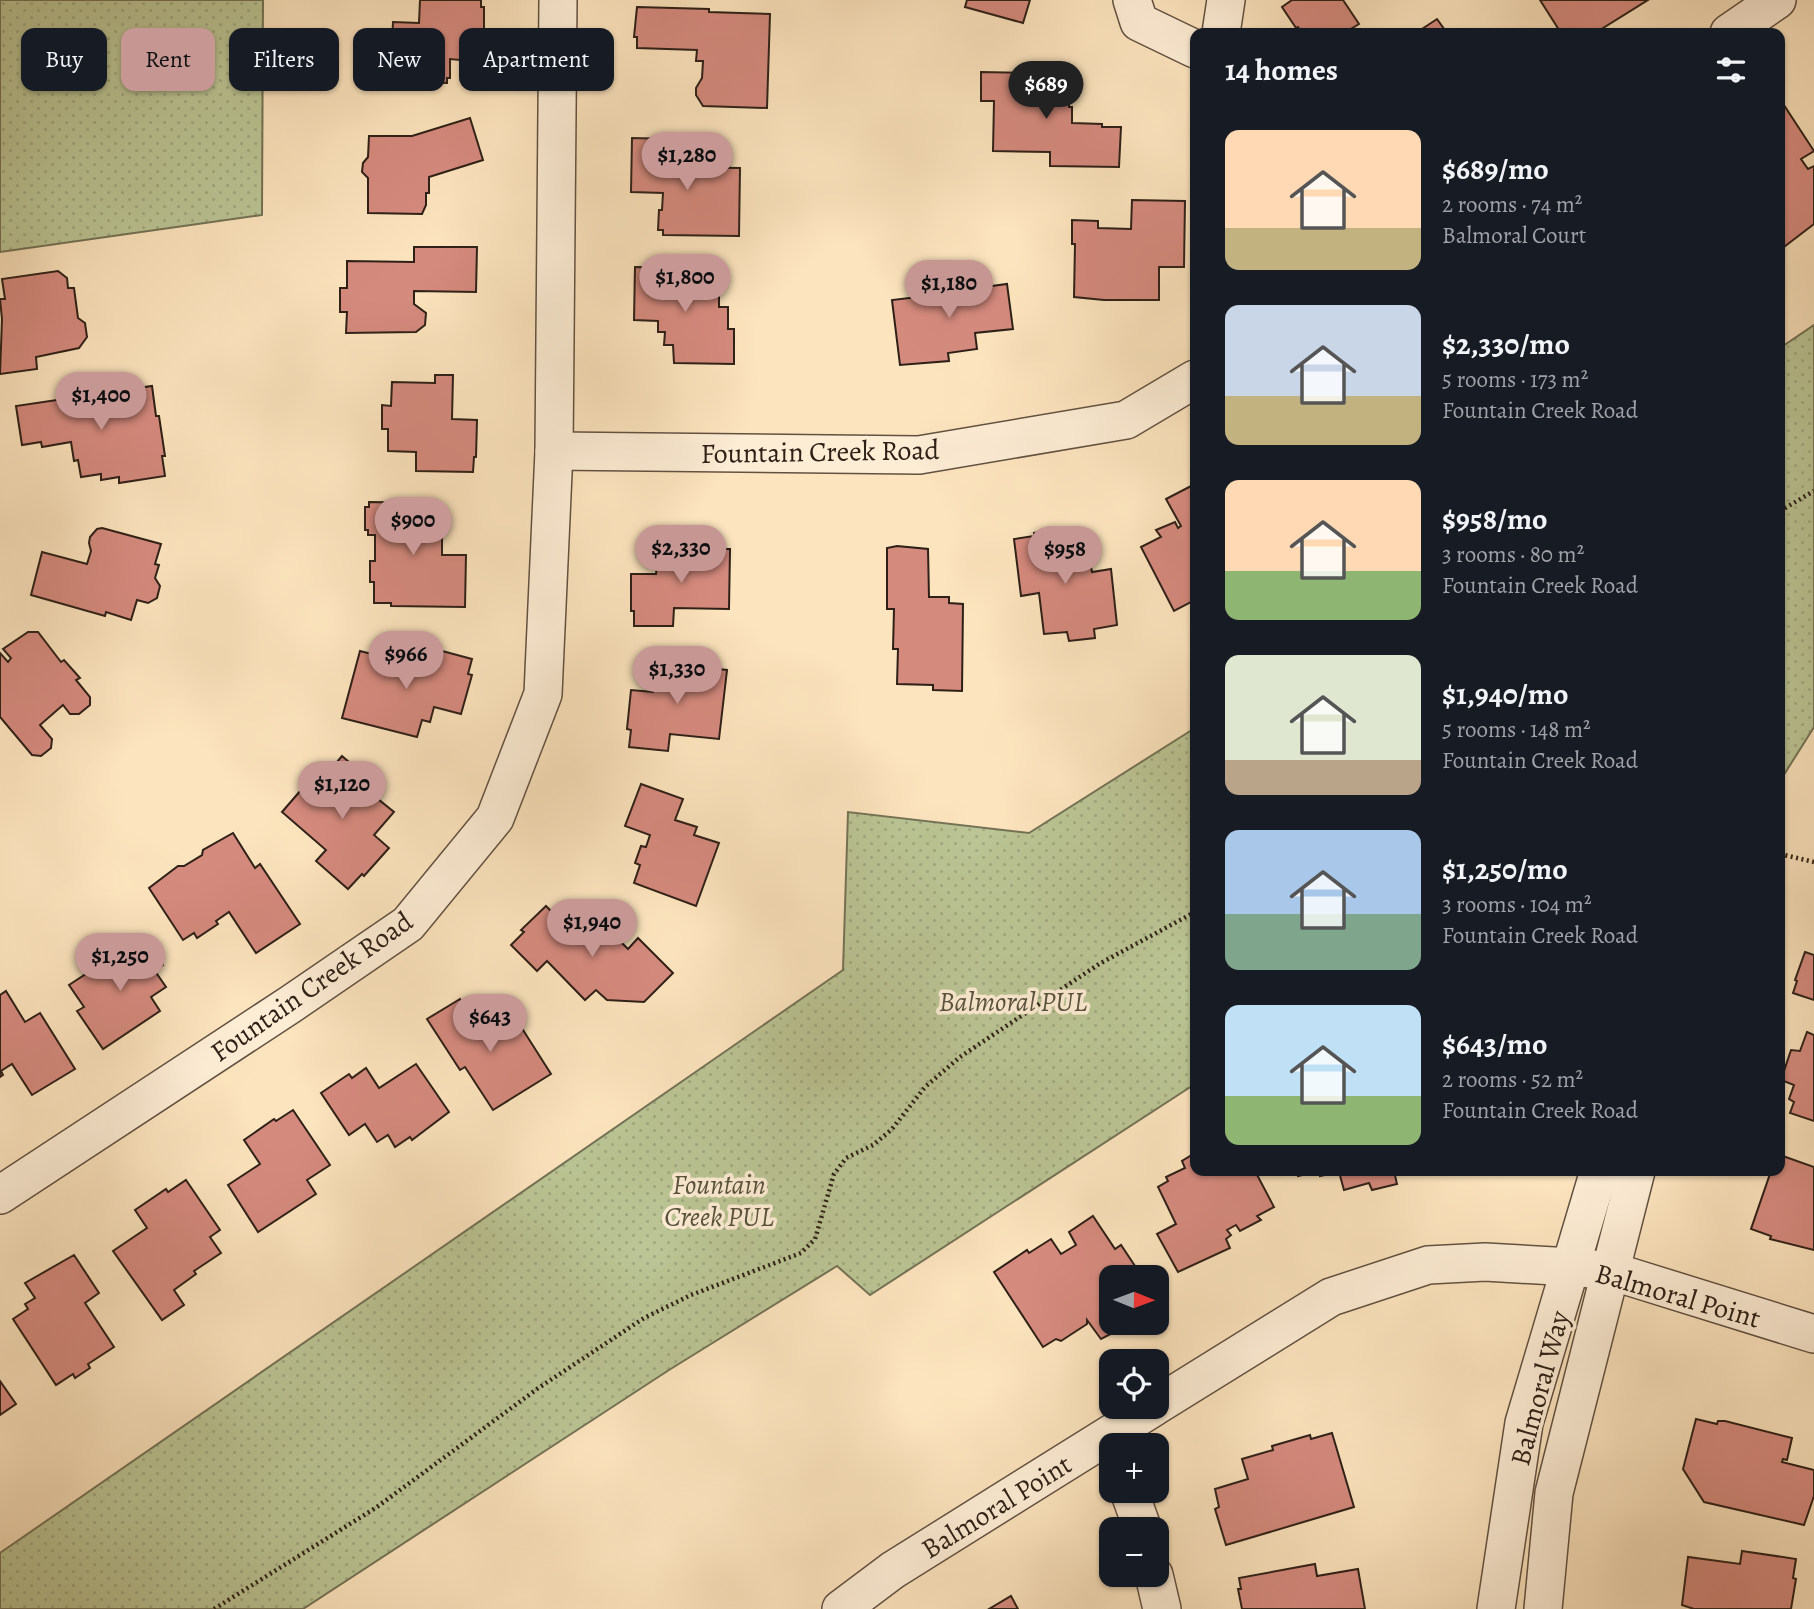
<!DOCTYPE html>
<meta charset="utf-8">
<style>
body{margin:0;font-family:Alegreya,serif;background:#242831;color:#f1f3f6;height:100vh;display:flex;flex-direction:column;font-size:26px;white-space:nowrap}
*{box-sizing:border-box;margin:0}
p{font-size:23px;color:#9ea1a6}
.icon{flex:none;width:38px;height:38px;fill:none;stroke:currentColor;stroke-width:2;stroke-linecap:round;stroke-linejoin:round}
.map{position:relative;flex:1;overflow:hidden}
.details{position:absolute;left:1190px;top:28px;width:595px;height:1148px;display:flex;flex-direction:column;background:#171b24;border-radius:14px;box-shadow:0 2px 5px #0004}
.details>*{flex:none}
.top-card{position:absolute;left:21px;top:28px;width:665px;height:63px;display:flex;gap:14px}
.needle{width:46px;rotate:91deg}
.controls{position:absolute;left:1099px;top:1265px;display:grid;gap:14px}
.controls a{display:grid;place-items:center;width:70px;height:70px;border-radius:14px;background:#171b24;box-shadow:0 2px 5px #0004;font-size:35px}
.price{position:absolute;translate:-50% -60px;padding:0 16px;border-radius:24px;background:#c59692;color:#111;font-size:23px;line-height:46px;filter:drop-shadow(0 2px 4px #0008)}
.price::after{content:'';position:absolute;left:50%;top:42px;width:21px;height:16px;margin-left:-10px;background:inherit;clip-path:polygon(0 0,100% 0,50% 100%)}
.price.active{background:#222;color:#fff}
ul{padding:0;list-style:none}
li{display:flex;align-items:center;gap:21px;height:175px;padding:0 35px}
li span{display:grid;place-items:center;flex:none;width:196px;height:140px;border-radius:14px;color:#555}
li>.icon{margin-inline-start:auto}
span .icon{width:84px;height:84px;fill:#fffc;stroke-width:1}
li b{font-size:30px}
h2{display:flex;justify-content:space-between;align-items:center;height:84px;padding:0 35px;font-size:30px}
.chip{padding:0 24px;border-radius:14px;background:#171b24;box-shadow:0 2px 5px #0004;font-size:24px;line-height:63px}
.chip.active{background:#c59692;color:#111}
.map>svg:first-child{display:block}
.park{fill:url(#park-dots);stroke:#747256;stroke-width:2}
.building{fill:#d58a7e;stroke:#2e2017;stroke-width:2}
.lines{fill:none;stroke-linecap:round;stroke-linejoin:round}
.street-casing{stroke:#625141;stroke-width:40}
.path{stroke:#2e2017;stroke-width:4.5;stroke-dasharray:2 3.5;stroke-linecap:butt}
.street{stroke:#fdedd5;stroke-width:37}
.labels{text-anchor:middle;stroke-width:7;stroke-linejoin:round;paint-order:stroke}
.street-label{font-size:28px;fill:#2e2017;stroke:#fdedd5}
.park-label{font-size:28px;font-style:italic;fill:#58523d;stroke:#fdedd5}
</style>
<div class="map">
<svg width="1814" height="1609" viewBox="0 0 1814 1609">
<defs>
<pattern id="park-dots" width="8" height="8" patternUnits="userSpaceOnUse" patternTransform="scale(1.75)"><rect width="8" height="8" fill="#bbc595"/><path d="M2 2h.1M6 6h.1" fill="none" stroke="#a1a980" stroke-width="1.8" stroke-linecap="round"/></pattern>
</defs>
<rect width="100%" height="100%" fill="#fce4be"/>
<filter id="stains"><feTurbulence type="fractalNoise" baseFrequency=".00286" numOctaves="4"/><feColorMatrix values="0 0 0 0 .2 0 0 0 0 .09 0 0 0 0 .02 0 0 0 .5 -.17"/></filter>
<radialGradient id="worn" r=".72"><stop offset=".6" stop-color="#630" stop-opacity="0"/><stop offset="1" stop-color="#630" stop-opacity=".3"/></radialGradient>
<g class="park">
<polygon points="0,0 263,0 262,215 0,252"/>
<polygon points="1814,325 1814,727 1780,781 1780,348"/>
<polygon points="1195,728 1195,1084 870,1295 837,1266 669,1370 303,1609 0,1609 0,1553 843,970 848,812 1029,833"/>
</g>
<g class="building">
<polygon points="420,0 481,0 481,7 484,7 484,44 460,43 460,60 450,59 450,78 447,78 447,83 387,82 388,43 392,43 393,22 419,23"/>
<polygon points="967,0 1030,0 1023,23 965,7"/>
<polygon points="1292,0 1343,0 1359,24 1344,33 1302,33 1298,27 1296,28 1282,7"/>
<polygon points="1540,0 1648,0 1595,33 1561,33"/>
<polygon points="637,7 709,9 709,12 770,14 767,108 703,106 696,95 696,88 702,78 703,61 696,61 697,50 637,48 637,37 634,37"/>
<polygon points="1437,19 1447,33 1416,33"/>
<polygon points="981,72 1069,74 1069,107 1072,107 1072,123 1102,124 1102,127 1121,127 1119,167 1050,166 1050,152 993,151 994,101 981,101"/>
<polygon points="1780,99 1814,151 1801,159 1808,169 1814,166 1814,224 1780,250"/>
<polygon points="470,118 483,160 429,177 429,193 426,193 426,205 422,214 368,213 368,178 362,172 363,163 368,157 369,136 412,136"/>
<polygon points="632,138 671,139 671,167 740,168 739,236 663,235 663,230 658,230 659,210 662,210 663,193 631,192"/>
<polygon points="1132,200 1185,201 1184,267 1159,267 1159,300 1104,300 1074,297 1075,244 1072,244 1072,220 1098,221 1098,228 1131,229"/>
<polygon points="414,247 477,247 476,292 414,291 414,304 426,313 425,325 416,332 346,333 347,312 340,312 340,288 347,288 347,261 414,262"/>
<polygon points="635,267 707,268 706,296 719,296 719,307 728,307 728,329 734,329 734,364 674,363 673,345 664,345 665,332 658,332 658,321 634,320"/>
<polygon points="58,271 67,278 68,288 74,288 78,318 85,323 87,337 79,348 36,357 37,369 0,374 2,319 0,299 5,299 2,279"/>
<polygon points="968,277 970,289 1007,284 1013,329 975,333 977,349 948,353 949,361 900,365 892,300 934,295 933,281"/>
<polygon points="435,375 453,375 452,419 477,420 476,457 474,457 473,472 416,471 416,452 388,451 388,429 382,429 382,405 391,406 392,382 435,383"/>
<polygon points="152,386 156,416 159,416 165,456 162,456 165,476 119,483 119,477 101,480 101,474 81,477 78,460 74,461 71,442 42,447 41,442 22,445 16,406"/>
<polygon points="1195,484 1195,600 1174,611 1141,547 1161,537 1156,530 1175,522 1178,528 1181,526 1166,499"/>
<polygon points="369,502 438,503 438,513 442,513 442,555 466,555 465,607 391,606 391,603 374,603 374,582 370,582 370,561 375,561 375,535 368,535 368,530 365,530 365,507 369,507"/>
<polygon points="102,528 161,544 155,564 159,565 155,578 160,586 157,598 148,603 137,600 131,620 106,612 105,616 31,595 42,552 87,564 91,551 89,543 90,537 97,529"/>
<polygon points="1071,529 1075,564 1090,562 1092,572 1111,569 1117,625 1094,629 1095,638 1069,641 1067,632 1044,634 1039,593 1021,596 1014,539 1034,536 1034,533"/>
<polygon points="659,546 682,546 682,549 730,549 729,609 674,608 673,626 634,626 634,611 631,611 631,574 656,574"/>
<polygon points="897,546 928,549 929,597 949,597 949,603 963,604 962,691 933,690 933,685 897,684 898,649 893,649 894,609 887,609 887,548"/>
<polygon points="28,632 38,632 61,662 64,660 80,678 76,680 90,697 90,705 79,714 70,714 63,705 40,725 52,739 51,748 41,756 32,755 0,717 0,653 8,662 11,658 3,649"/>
<polygon points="431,648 472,659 468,674 472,675 461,714 434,707 430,722 422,720 417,737 342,718 360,651 426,668"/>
<polygon points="659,663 727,670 719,739 670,734 668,751 629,747 631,730 627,729 631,690 653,692 655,680 651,677 652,668"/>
<polygon points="342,756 379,788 373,795 394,812 374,835 389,848 364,876 362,874 348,889 316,861 326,850 282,812 314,775 321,781"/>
<polygon points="641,784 683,799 675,820 697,827 694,835 719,843 696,906 634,883 640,865 635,863 641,846 646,847 650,835 625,826"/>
<polygon points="233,833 255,868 260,864 300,924 256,953 229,912 216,921 218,924 197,938 194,933 183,940 149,888 178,866 184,866 202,855 203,850"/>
<polygon points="546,906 580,940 586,934 584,932 600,921 628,949 638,938 673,973 644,1002 607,1000 596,990 585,1000 547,961 537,971 511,945 524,932 521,930"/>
<polygon points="144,936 163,965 155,971 166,987 151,997 160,1011 103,1049 77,1011 84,1007 69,985"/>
<polygon points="1805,952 1814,955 1814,1000 1793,993 1797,981 1795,980"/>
<polygon points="6,991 25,1022 40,1013 75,1069 32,1095 12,1064 1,1071 3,1075 0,1077 0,995"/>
<polygon points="460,999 468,1012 471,1010 488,1037 498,1030 500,1033 518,1022 551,1074 493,1110 465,1067 460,1070 427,1019"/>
<polygon points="1807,1032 1814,1035 1814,1121 1790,1113 1794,1102 1789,1099 1794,1085 1781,1080 1791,1050 1800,1051"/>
<polygon points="416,1064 449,1112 412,1140 410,1137 395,1147 388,1135 377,1142 365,1124 349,1135 321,1093 349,1074 352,1078 366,1068 379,1088"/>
<polygon points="293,1110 330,1165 307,1180 316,1194 258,1232 228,1185 260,1164 244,1140 274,1119 276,1121"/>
<polygon points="1195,1153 1195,1171 1255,1171 1274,1207 1257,1216 1261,1220 1240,1231 1236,1225 1227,1230 1231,1235 1226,1239 1230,1248 1178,1272 1157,1234 1176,1224 1158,1187 1168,1181 1166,1177 1185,1168 1182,1161"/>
<polygon points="1780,1155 1814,1167 1814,1250 1770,1239 1771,1236 1751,1229 1771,1171 1780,1171"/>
<polygon points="1296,1171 1394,1171 1397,1184 1372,1190 1369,1183 1344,1190 1339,1172 1320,1176 1319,1171 1298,1176"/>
<polygon points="186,1180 220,1230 210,1237 221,1253 194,1271 196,1274 174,1290 184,1305 162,1320 113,1251 147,1228 135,1210 166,1189 168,1192"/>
<polygon points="1093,1216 1115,1249 1121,1245 1143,1278 1111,1278 1111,1323 1132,1323 1101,1339 1087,1320 1087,1324 1061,1341 1056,1339 1043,1347 994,1272 1027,1250 1029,1253 1051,1239 1061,1254 1076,1245 1069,1232"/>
<polygon points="74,1255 99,1293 85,1303 114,1347 88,1364 90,1368 75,1378 73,1374 56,1385 13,1319 28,1309 25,1304 35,1298 25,1283"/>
<polygon points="0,1381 16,1404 0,1415"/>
<polygon points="1696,1419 1717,1424 1718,1421 1725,1421 1792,1438 1787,1460 1783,1459 1782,1462 1814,1470 1814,1496 1804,1525 1704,1502 1683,1469"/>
<polygon points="1332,1433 1354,1507 1226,1545 1215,1509 1219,1507 1215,1489 1248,1479 1242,1459 1273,1450 1272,1446 1310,1435 1311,1439"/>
<polygon points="1742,1551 1796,1559 1793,1578 1796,1579 1791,1609 1694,1609 1682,1605 1688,1557 1740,1564"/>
<polygon points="1315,1564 1317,1576 1358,1569 1365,1609 1242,1609 1238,1589 1241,1589 1239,1578"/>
<polygon points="1011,1596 1018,1609 989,1609"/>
</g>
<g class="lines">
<g class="street-casing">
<g id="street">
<polyline points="1132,0 1139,22 1195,49"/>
<polyline points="1221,33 1226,0"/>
<polyline points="1729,33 1777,0"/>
<polyline points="554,451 919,455 1126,420 1195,379"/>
<polyline points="0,1195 291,1004 408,924 495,818 543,694 554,451 558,0"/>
<polyline points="1157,1405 1331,1297 1428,1265 1485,1262 1572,1267 1611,1271 1814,1334"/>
<polyline points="1129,1491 1143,1530"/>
<polyline points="1154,1575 1162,1609"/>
<polyline points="841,1609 893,1570 1154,1407"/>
<polyline points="1496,1609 1524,1423 1599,1171"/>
<polyline points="1543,1609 1554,1493 1636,1171"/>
</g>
</g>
<g class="path">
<polyline points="1780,511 1814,491"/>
<polyline points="1780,854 1814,862"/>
<polyline points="214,1609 377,1507 537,1389 644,1318 691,1295 801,1253 815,1239 834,1174 846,1158 873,1145 892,1129 925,1087 960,1057 1099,964 1195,912"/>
</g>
<use href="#street" class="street"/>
</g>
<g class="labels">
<g class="street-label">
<text transform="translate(820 451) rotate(-1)" y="10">Fountain Creek Road</text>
<text transform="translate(311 986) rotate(-35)" y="10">Fountain Creek Road</text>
<text transform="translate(1678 1295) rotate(16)" y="10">Balmoral Point</text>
<text transform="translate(1539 1388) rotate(-75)" y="10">Balmoral Way</text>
<text transform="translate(996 1506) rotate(-32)" y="10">Balmoral Point</text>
</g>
<g class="park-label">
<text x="1013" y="1011">Balmoral PUL</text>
<text x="719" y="1194">Fountain<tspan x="719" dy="32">Creek PUL</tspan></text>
</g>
</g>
<rect width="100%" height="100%" filter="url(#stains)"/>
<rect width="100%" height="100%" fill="url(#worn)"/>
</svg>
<div class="controls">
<a><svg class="needle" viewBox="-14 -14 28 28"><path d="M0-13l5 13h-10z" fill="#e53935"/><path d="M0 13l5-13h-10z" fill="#9ea1a6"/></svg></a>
<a><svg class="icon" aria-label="locate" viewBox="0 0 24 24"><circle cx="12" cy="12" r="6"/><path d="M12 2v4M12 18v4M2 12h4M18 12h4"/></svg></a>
<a>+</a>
<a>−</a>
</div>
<b class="price active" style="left:1046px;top:121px">$689</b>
<b class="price" style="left:687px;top:192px">$1,280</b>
<b class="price" style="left:685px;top:314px">$1,800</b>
<b class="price" style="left:949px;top:320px">$1,180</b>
<b class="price" style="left:101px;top:432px">$1,400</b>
<b class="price" style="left:413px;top:557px">$900</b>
<b class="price" style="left:681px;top:585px">$2,330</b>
<b class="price" style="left:1065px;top:586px">$958</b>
<b class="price" style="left:406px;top:691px">$966</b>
<b class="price" style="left:677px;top:706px">$1,330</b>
<b class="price" style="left:342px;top:821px">$1,120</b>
<b class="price" style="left:592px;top:959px">$1,940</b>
<b class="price" style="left:120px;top:993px">$1,250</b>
<b class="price" style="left:490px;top:1054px">$643</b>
<div class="top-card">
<a class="chip">Buy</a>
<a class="chip active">Rent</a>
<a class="chip">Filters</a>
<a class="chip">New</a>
<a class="chip">Apartment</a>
</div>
<section class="details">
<h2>14 homes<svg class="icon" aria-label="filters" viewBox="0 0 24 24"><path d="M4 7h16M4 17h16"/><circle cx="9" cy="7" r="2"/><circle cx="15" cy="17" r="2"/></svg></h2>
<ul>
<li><span style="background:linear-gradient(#ffd9b3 70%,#c2b280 0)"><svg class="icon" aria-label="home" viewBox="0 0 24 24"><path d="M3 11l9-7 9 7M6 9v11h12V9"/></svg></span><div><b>$689/mo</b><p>2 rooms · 74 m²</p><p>Balmoral Court</p></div></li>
<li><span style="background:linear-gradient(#c9d6e8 65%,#c2b280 0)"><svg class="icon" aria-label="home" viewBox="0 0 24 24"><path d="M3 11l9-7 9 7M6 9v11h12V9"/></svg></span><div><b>$2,330/mo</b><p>5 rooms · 173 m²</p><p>Fountain Creek Road</p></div></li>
<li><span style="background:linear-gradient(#ffd9b3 65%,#8fb573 0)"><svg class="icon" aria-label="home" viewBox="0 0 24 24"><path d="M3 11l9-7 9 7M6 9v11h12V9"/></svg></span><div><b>$958/mo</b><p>3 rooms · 80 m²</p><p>Fountain Creek Road</p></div></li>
<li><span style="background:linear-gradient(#dfe7d0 75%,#b9a48a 0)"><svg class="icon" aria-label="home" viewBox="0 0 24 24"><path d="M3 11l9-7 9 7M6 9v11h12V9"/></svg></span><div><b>$1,940/mo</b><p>5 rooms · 148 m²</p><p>Fountain Creek Road</p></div></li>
<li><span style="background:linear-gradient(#a9c7e8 60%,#7fa58c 0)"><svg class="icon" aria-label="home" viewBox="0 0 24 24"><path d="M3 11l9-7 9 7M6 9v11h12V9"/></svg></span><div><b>$1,250/mo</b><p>3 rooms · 104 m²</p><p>Fountain Creek Road</p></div></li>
<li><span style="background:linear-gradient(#bfe0f5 65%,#8fb573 0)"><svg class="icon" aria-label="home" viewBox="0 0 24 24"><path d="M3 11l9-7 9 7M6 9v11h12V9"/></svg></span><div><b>$643/mo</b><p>2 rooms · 52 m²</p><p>Fountain Creek Road</p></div></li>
</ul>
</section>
</div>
